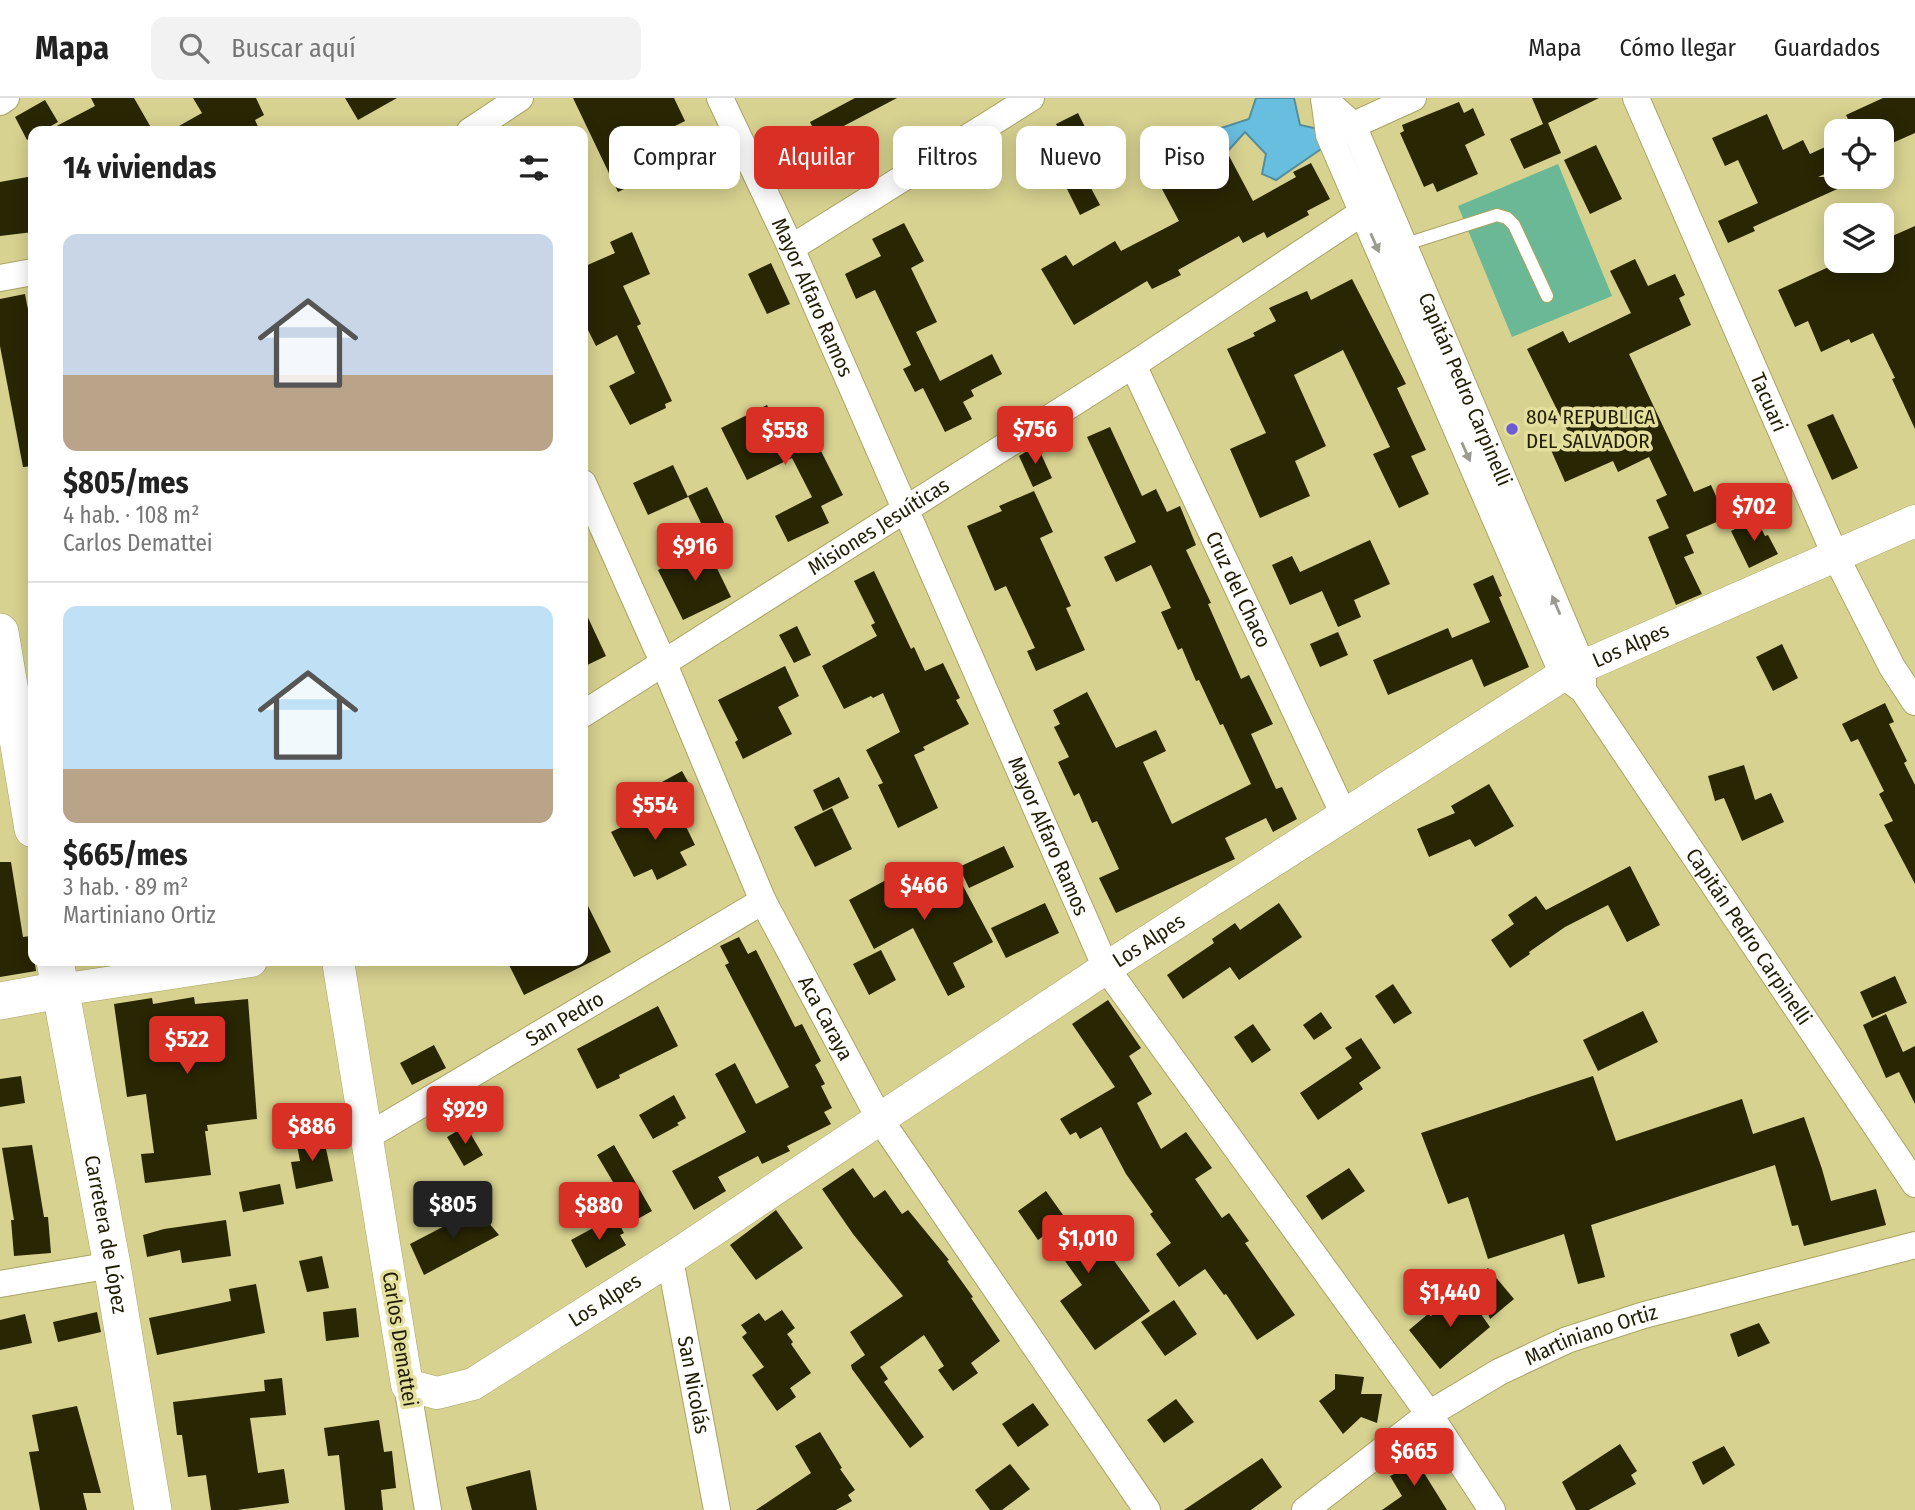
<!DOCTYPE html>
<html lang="es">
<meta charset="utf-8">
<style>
body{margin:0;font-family:"Fira Sans Condensed",sans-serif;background:#f2f2f2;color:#222;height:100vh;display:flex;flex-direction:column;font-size:26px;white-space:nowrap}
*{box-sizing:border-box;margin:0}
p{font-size:23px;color:#767676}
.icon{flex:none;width:38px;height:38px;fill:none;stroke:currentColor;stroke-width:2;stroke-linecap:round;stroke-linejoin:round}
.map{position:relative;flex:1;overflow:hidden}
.panel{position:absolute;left:28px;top:28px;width:560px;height:840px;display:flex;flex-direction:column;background:#fff;border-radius:14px;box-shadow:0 4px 18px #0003}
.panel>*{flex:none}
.guide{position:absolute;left:609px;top:28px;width:665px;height:63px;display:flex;gap:14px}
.fabs{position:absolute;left:1824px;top:21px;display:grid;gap:14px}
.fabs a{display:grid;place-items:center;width:70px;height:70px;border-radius:14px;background:#fff;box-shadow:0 4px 18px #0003;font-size:35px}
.price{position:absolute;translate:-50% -60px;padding:0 16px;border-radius:7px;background:#d93025;color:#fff;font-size:23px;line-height:46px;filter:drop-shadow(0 2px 4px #0008)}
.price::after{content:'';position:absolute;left:50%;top:42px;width:21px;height:16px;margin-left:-10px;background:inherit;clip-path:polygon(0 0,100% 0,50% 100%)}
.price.active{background:#222;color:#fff}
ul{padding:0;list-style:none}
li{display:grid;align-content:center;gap:14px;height:371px;padding:0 35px}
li+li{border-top:2px solid #e0e0e0}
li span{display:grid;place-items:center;height:217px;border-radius:14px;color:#555}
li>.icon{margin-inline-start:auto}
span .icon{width:126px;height:126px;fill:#fffc;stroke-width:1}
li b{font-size:30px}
h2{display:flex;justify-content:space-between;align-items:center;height:84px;padding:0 35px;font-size:30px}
.chip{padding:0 24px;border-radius:14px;background:#fff;box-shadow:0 4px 18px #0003;font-size:24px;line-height:63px}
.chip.active{background:#d93025;color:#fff}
header{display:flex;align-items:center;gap:42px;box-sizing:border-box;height:98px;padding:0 35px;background:#fff;border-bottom:2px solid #e0e0e0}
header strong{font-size:33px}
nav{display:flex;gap:38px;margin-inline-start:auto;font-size:24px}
.search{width:490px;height:63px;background:#f2f2f2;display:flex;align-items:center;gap:18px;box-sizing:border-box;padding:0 24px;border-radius:14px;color:#767676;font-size:26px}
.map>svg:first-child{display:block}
.green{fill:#6ab896}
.water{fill:#68bede;stroke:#538e9d;stroke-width:2}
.building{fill:#292604}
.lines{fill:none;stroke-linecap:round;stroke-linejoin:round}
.service-casing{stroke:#a9a464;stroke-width:14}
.minor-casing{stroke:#a9a464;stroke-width:28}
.tertiary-casing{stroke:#a9a464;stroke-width:33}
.secondary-casing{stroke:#a9a464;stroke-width:38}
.service{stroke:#fff;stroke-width:12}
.minor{stroke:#fff;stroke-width:26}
.tertiary{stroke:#fff;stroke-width:32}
.secondary{stroke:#fff;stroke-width:37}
.oneway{fill:#9b9a8e}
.poi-dot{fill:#6b5cd6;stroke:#e4df9d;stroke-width:2.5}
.labels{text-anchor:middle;stroke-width:7;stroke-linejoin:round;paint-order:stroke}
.street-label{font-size:21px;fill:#211e04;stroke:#e4df9d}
.poi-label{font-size:21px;fill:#211e04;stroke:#e4df9d;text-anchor:start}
</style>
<header>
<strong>Mapa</strong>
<div class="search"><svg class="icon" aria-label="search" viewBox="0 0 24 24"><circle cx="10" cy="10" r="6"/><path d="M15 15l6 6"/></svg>Buscar aquí</div>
<nav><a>Mapa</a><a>Cómo llegar</a><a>Guardados</a></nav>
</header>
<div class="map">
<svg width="1915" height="1412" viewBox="0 0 1915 1412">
<rect width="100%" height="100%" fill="#d7d290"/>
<polygon class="green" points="1558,66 1612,198 1512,239 1458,108"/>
<polygon class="water" points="1256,0 1294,0 1300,27 1337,35 1337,40 1276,82 1262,76 1266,56 1245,34 1227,54 1211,56 1206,35 1249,21"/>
<g class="building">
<polygon points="91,0 134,0 153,33 47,33 95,8"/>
<polygon points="193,0 256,0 264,17 255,22 260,33 170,33 202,15"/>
<polygon points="345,0 397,0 358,22"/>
<polygon points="573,0 674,0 685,23 651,40 666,70 618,94"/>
<polygon points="855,0 897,0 838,31 842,38 800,61 790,39 812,28 810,24"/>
<polygon points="1532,0 1599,0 1548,25 1561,55 1524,71 1510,41 1543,26"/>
<polygon points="1883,0 1915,0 1915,35 1881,50 1881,33 1854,33 1846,17"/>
<polygon points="45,2 58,24 42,33 33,33 33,38 27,42 15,19"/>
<polygon points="1459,4 1464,15 1473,10 1485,37 1465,47 1478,76 1437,94 1433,85 1424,89 1400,35 1404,33 1402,27"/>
<polygon points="1078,15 1098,55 1077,66 1056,26"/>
<polygon points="1767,16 1783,52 1803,42 1810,56 1836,44 1836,71 1818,79 1864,79 1753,129 1755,133 1728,145 1718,123 1758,105 1738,62 1725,68 1712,40"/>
<polygon points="1596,47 1622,101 1590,116 1564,62"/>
<polygon points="1198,53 1205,65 1227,54 1253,103 1296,79 1293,74 1311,65 1330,101 1307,113 1309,117 1267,140 1264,134 1243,145 1239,138 1178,172 1181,177 1152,191 1147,183 1074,227 1041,171 1066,157 1073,168 1115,143 1121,153 1179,123 1154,76"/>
<polygon points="1083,75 1100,107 1080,117 1064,85"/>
<polygon points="33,78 33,134 0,138 0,84"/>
<polygon points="904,125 924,163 911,170 937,224 916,234 940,283 992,256 1002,276 971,292 974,298 963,304 972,321 945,334 923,290 915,294 903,271 911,267 875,192 856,201 845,176 881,158 872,141"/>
<polygon points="1915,128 1915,331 1892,281 1895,280 1873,235 1851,245 1849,241 1821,254 1808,223 1795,229 1778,192 1842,163 1881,163 1881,143"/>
<polygon points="632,134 650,176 623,188 641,226 637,228 672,303 665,306 666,310 630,327 609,288 635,275 617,237 596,248 583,222 583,169 615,155 610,144"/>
<polygon points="1635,161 1648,188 1675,176 1685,197 1679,200 1691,227 1629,256 1694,394 1711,387 1726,420 1686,437 1694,455 1684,459 1702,496 1676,507 1648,439 1669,430 1656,402 1667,397 1649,359 1618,374 1613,363 1565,384 1551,352 1572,342 1527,251 1563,233 1569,245 1631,215 1610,173"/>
<polygon points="771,165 790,206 767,216 748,176"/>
<polygon points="1352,181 1406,286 1397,290 1426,352 1411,358 1429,396 1399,410 1373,356 1390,349 1343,252 1294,277 1326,348 1295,363 1310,398 1260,420 1230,351 1266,335 1227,251 1255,238 1253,235 1276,223 1269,210 1307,193 1311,202"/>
<polygon points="25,196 33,238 33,368 23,369 0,248 0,201"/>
<polygon points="767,307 787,347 812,335 843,397 821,408 829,425 788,444 775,418 812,399 792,360 747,382 721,330"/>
<polygon points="1833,316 1858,370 1832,382 1807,327"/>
<polygon points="1110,329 1142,398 1156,391 1167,414 1180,408 1196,447 1186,452 1211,505 1208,506 1241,581 1249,577 1273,626 1251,636 1276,691 1282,689 1297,721 1273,734 1266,720 1225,740 1235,761 1116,815 1099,780 1119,771 1097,723 1092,725 1079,695 1074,698 1058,664 1069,659 1054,629 1060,626 1053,612 1087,594 1116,650 1156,632 1166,653 1143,664 1172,726 1251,686 1223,626 1220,627 1199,582 1196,583 1182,550 1178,552 1161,514 1171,510 1151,467 1116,484 1104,459 1136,444 1087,339"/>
<polygon points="1037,347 1052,380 1033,389 1019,358"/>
<polygon points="673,367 688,399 648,417 633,385"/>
<polygon points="707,389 732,441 713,450 688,398"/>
<polygon points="1034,393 1053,434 1040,440 1071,508 1066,510 1085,552 1036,573 1027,553 1035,550 1006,488 995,493 967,428 1002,413 999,408"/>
<polygon points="1756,420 1765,438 1768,437 1778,456 1749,470 1731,433"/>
<polygon points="1370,442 1390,486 1354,502 1361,519 1338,529 1322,493 1290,507 1272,467 1292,458 1300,474"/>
<polygon points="706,448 731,499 683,522 658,472"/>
<polygon points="874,473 911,551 914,549 925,573 943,565 960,600 956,602 969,626 923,649 925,652 914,657 938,710 898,730 878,687 883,685 866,652 900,634 883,595 873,600 871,598 844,611 822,568 877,538 871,527 875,525 854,483"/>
<polygon points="1493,477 1502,498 1499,499 1529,569 1484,589 1472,561 1388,597 1373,562 1448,530 1452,540 1490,524 1473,486"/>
<polygon points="583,509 606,558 583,569"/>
<polygon points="797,528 811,557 794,565 779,537"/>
<polygon points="1338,534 1348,557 1320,569 1310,546"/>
<polygon points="1782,546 1798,580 1773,593 1756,559"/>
<polygon points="785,568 799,598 778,609 792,636 743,661 735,644 738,642 718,602"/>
<polygon points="1885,605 1894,624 1889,626 1907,663 1904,665 1915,687 1915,786 1884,727 1893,723 1879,696 1884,693 1858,641 1851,644 1842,626"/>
<polygon points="1744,667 1755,702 1771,695 1784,724 1742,743 1724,700 1715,703 1708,678"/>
<polygon points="682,673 692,691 661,708 651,690"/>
<polygon points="839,679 849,700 823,713 813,692"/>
<polygon points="1489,686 1514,728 1475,749 1470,741 1429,759 1417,731 1455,715 1451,708"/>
<polygon points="674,704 695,747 680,754 687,767 657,782 652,771 634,779 611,734"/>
<polygon points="832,710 852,751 815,769 794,729"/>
<polygon points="1004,748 1014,769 969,790 959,769"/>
<polygon points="0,764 11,764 23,839 31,838 36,873 0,879"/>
<polygon points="912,768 928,803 962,786 993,844 953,865 965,889 948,898 913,830 874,851 849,802"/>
<polygon points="1630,768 1660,827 1627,844 1608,807 1565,829 1529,854 1530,856 1510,870 1491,842 1514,826 1508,817 1536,798 1546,812"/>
<polygon points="583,798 611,854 524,897 507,863 583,863"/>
<polygon points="1045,805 1059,835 1006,860 991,830"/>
<polygon points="1279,805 1302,839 1239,882 1230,869 1183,901 1167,877 1214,845 1212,841 1235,825 1240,832"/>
<polygon points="739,839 748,856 756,852 795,929 802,926 821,963 815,967 825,986 821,988 832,1010 824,1014 831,1026 787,1048 790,1053 762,1066 758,1058 718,1079 726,1093 694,1112 672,1073 746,1034 715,976 735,965 756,1006 789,989 725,867 729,865 720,848"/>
<polygon points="881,852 896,882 869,897 853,866"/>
<polygon points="1895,878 1907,905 1872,920 1860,894"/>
<polygon points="1393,886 1412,915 1394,926 1375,898"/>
<polygon points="194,899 195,906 248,901 257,1021 207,1027 208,1033 205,1033 211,1077 145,1085 141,1056 154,1055 146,996 127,999 114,906 152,900 153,906"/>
<polygon points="1108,902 1141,950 1129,958 1152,996 1137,1005 1161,1051 1186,1034 1212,1070 1195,1081 1222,1120 1229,1115 1249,1143 1245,1145 1295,1217 1257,1242 1226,1196 1224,1197 1205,1171 1179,1189 1156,1156 1171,1145 1150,1116 1153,1114 1126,1076 1101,1029 1080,1041 1076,1034 1070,1037 1060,1021 1115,989 1072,926"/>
<polygon points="658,908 678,948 619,977 620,980 597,991 577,951"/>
<polygon points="1643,913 1658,944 1598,973 1583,942"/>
<polygon points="1321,914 1332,930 1314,942 1303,927"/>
<polygon points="1886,916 1903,954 1915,948 1915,1006 1899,974 1886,980 1863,927"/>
<polygon points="1253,926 1271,952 1252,965 1234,939"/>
<polygon points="1361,940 1381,970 1359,985 1363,991 1318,1022 1300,995 1352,960 1345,950"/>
<polygon points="434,947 446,970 412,987 400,965"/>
<polygon points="21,978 25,1005 0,1009 0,981"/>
<polygon points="1593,978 1616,1043 1742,1001 1753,1036 1804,1019 1822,1071 1831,1103 1876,1091 1886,1127 1804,1148 1798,1127 1792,1128 1775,1067 1591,1127 1605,1179 1578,1186 1564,1136 1488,1161 1468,1099 1448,1106 1421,1035"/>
<polygon points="674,997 686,1020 677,1025 679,1027 653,1041 639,1017"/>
<polygon points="466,1028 483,1057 464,1068 447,1039"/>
<polygon points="323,1037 333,1083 296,1091 291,1064 300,1063 296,1042"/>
<polygon points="32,1047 44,1119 48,1119 51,1155 14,1158 11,1122 14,1122 2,1050"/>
<polygon points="614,1047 652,1113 625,1128 606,1095 616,1089 597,1057"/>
<polygon points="853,1070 874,1100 885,1092 902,1116 908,1112 949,1162 947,1163 973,1199 971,1200 1000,1243 971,1265 978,1275 953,1293 938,1272 944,1268 924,1237 880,1269 888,1281 884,1284 924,1339 910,1350 852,1271 851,1267 865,1257 850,1234 903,1198 853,1136 822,1091"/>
<polygon points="1349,1070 1365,1093 1322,1122 1306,1098"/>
<polygon points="280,1086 284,1106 243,1114 239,1094"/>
<polygon points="1046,1093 1073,1131 1076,1129 1084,1139 1093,1133 1150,1213 1095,1252 1060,1203 1082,1187 1046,1136 1038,1142 1018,1113"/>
<polygon points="477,1111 499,1137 424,1177 410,1146"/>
<polygon points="776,1112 803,1150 756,1182 730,1147"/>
<polygon points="615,1118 624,1135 620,1137 626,1147 586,1170 571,1142"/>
<polygon points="226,1122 231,1158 182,1165 180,1152 147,1159 143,1137 164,1131"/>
<polygon points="322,1158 329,1190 307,1194 299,1163"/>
<polygon points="1488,1170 1514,1201 1490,1221 1475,1181"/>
<polygon points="256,1186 265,1235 157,1257 149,1220 231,1203 229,1191"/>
<polygon points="1463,1191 1490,1229 1440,1271 1409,1232 1428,1216 1431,1218"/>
<polygon points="1174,1202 1197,1236 1165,1258 1141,1224"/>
<polygon points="356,1210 359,1239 326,1243 323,1214"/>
<polygon points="782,1212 795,1230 787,1236 793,1244 791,1246 811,1275 790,1290 796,1299 777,1313 752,1277 764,1269 742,1239 747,1235 741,1227 759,1215 765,1223"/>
<polygon points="97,1214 101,1234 58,1244 53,1224"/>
<polygon points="25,1216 32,1245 0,1252 0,1222"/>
<polygon points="1759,1225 1770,1245 1738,1259 1730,1236"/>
<polygon points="1335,1276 1364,1279 1361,1296 1382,1296 1377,1325 1361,1319 1343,1336 1319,1303 1335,1291"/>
<polygon points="282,1280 286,1317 250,1320 258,1375 284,1371 289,1405 237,1412 211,1412 206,1377 188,1379 182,1337 177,1337 173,1304 265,1293 264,1282"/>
<polygon points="1176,1301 1194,1324 1164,1345 1147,1322"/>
<polygon points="1033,1305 1049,1327 1018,1349 1002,1326"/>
<polygon points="77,1308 101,1395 83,1395 87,1412 40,1412 29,1354 39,1353 32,1317"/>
<polygon points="379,1322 384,1354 392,1353 396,1390 381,1392 383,1412 345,1412 339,1357 328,1358 324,1330"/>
<polygon points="820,1334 842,1370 840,1371 855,1392 848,1397 852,1403 836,1412 756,1412 811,1375 795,1348"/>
<polygon points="1620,1346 1637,1373 1631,1377 1636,1386 1589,1412 1576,1412 1562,1384"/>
<polygon points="1724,1348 1735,1367 1703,1387 1692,1364"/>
<polygon points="1409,1357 1414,1364 1416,1362 1447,1412 1382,1412 1402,1398 1390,1378 1396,1375 1392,1368"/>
<polygon points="1262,1360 1282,1389 1251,1412 1184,1412"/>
<polygon points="1010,1366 1030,1391 1002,1412 990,1412 975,1392"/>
<polygon points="530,1372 537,1412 472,1412 466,1389"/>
</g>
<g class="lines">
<g class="service-casing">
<polyline id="service" points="1403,147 1497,117 1507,120 1514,127 1547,198"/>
</g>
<g class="minor-casing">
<g id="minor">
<path id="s1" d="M720,0L791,150L1106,870L1429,1316L1492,1412"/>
<path id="s2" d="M1324,0L1329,37L1563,577L1583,592L1915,1086"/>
<path id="s3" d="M1636,0L1836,459L1892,569L1915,604"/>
<path id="s4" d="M1324,1L1353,27L1583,570V588"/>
<polyline points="0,4 6,0"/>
<polyline points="470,33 520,0"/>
<polyline points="1338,34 1413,0"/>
<polyline points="791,150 1031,0"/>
<polyline points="0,180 33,174"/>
<path id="s5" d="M1133,267L1344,717"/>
<path id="s6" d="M583,385L664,566L763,803L879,1020L1147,1412"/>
<path id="s7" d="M583,616L1133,267L1384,100"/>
<path id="s8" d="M368,1038L763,803"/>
<path id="s9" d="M670,1161L717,1412"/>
<polyline points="0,1186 112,1167"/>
<polyline points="407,1287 428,1412"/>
<path id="s10" d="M1305,1412L1429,1316L1499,1274L1567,1242L1644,1217L1915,1147"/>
</g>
</g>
<g class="tertiary-casing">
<g id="tertiary">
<path id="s11" d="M338,863L407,1287L437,1295L473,1286L670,1161L1106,870L1563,577L1915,423"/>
<polyline points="60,892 251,863"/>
</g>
</g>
<g class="secondary-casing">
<g id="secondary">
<polyline points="0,534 33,731"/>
<path id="s12" d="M55,863L112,1167L153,1412"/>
<polyline points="0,903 60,892"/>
</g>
</g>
<use href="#service" class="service"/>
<use href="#minor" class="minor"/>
<use href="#tertiary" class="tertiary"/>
<use href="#secondary" class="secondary"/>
</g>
<defs><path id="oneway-solid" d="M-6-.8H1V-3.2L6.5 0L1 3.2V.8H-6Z" transform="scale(1.75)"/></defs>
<g class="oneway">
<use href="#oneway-solid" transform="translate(1375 145) rotate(66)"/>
<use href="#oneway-solid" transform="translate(1466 354) rotate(66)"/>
<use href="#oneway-solid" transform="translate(1556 507) rotate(-113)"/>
</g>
<circle class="poi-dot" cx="1512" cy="331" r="7"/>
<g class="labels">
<g class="street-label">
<text dy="7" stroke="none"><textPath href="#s1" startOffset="220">Mayor Alfaro Ramos</textPath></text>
<text dy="7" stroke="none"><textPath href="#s4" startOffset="326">Capitán Pedro Carpinelli</textPath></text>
<text dy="7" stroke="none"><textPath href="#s3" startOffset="332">Tacuari</textPath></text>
<text dy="7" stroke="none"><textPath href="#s7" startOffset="350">Misiones Jesuíticas</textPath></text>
<text dy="7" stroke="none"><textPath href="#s5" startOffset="248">Cruz del Chaco</textPath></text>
<text dy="7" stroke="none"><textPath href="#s11" startOffset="1872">Los Alpes</textPath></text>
<text dy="7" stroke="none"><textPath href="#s1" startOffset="808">Mayor Alfaro Ramos</textPath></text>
<text dy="7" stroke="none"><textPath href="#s2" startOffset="948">Capitán Pedro Carpinelli</textPath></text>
<text dy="7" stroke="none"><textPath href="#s11" startOffset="1306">Los Alpes</textPath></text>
<text dy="7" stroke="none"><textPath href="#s8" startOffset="229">San Pedro</textPath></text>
<text dy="7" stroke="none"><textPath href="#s6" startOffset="588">Aca Caraya</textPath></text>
<text dy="7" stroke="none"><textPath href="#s12" startOffset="278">Carretera de López</textPath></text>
<text dy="7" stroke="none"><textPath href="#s11" startOffset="654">Los Alpes</textPath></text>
<text dy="7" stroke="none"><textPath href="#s10" startOffset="338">Martiniano Ortiz</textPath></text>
<text transform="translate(400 1241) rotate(81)" y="7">Carlos Demattei</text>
<text dy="7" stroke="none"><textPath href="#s9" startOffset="128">San Nicolás</textPath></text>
</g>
<g class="poi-label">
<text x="1526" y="326">804 REPUBLICA<tspan x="1526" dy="24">DEL SALVADOR</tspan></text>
</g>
</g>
</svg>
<div class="fabs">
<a><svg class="icon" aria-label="locate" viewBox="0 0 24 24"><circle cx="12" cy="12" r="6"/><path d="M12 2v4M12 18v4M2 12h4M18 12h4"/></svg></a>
<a><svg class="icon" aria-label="layers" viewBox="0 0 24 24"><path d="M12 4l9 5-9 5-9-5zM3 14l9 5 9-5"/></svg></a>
</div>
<b class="price" style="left:1035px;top:368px">$756</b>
<b class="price" style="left:785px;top:369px">$558</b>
<b class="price" style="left:1754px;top:445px">$702</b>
<b class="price" style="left:695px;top:485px">$916</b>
<b class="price" style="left:655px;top:744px">$554</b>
<b class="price" style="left:924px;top:824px">$466</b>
<b class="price" style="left:187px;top:978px">$522</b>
<b class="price" style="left:465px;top:1048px">$929</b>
<b class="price" style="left:312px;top:1065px">$886</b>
<b class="price active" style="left:453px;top:1143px">$805</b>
<b class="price" style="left:599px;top:1144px">$880</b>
<b class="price" style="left:1088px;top:1177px">$1,010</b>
<b class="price" style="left:1450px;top:1231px">$1,440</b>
<b class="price" style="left:1414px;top:1390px">$665</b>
<div class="guide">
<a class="chip">Comprar</a>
<a class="chip active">Alquilar</a>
<a class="chip">Filtros</a>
<a class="chip">Nuevo</a>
<a class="chip">Piso</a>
</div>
<section class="panel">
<h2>14 viviendas<svg class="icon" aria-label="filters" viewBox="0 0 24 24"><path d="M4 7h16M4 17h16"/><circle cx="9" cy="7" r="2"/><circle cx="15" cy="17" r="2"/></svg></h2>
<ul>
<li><span style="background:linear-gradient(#c9d6e8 65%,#b9a48a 0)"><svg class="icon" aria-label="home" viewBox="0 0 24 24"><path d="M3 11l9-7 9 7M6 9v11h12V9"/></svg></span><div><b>$805/mes</b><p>4 hab. · 108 m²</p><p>Carlos Demattei</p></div></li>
<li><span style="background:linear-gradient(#bfe0f5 75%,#b9a48a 0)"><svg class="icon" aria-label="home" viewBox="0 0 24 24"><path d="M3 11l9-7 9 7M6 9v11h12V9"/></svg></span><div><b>$665/mes</b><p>3 hab. · 89 m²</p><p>Martiniano Ortiz</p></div></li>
</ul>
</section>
</div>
